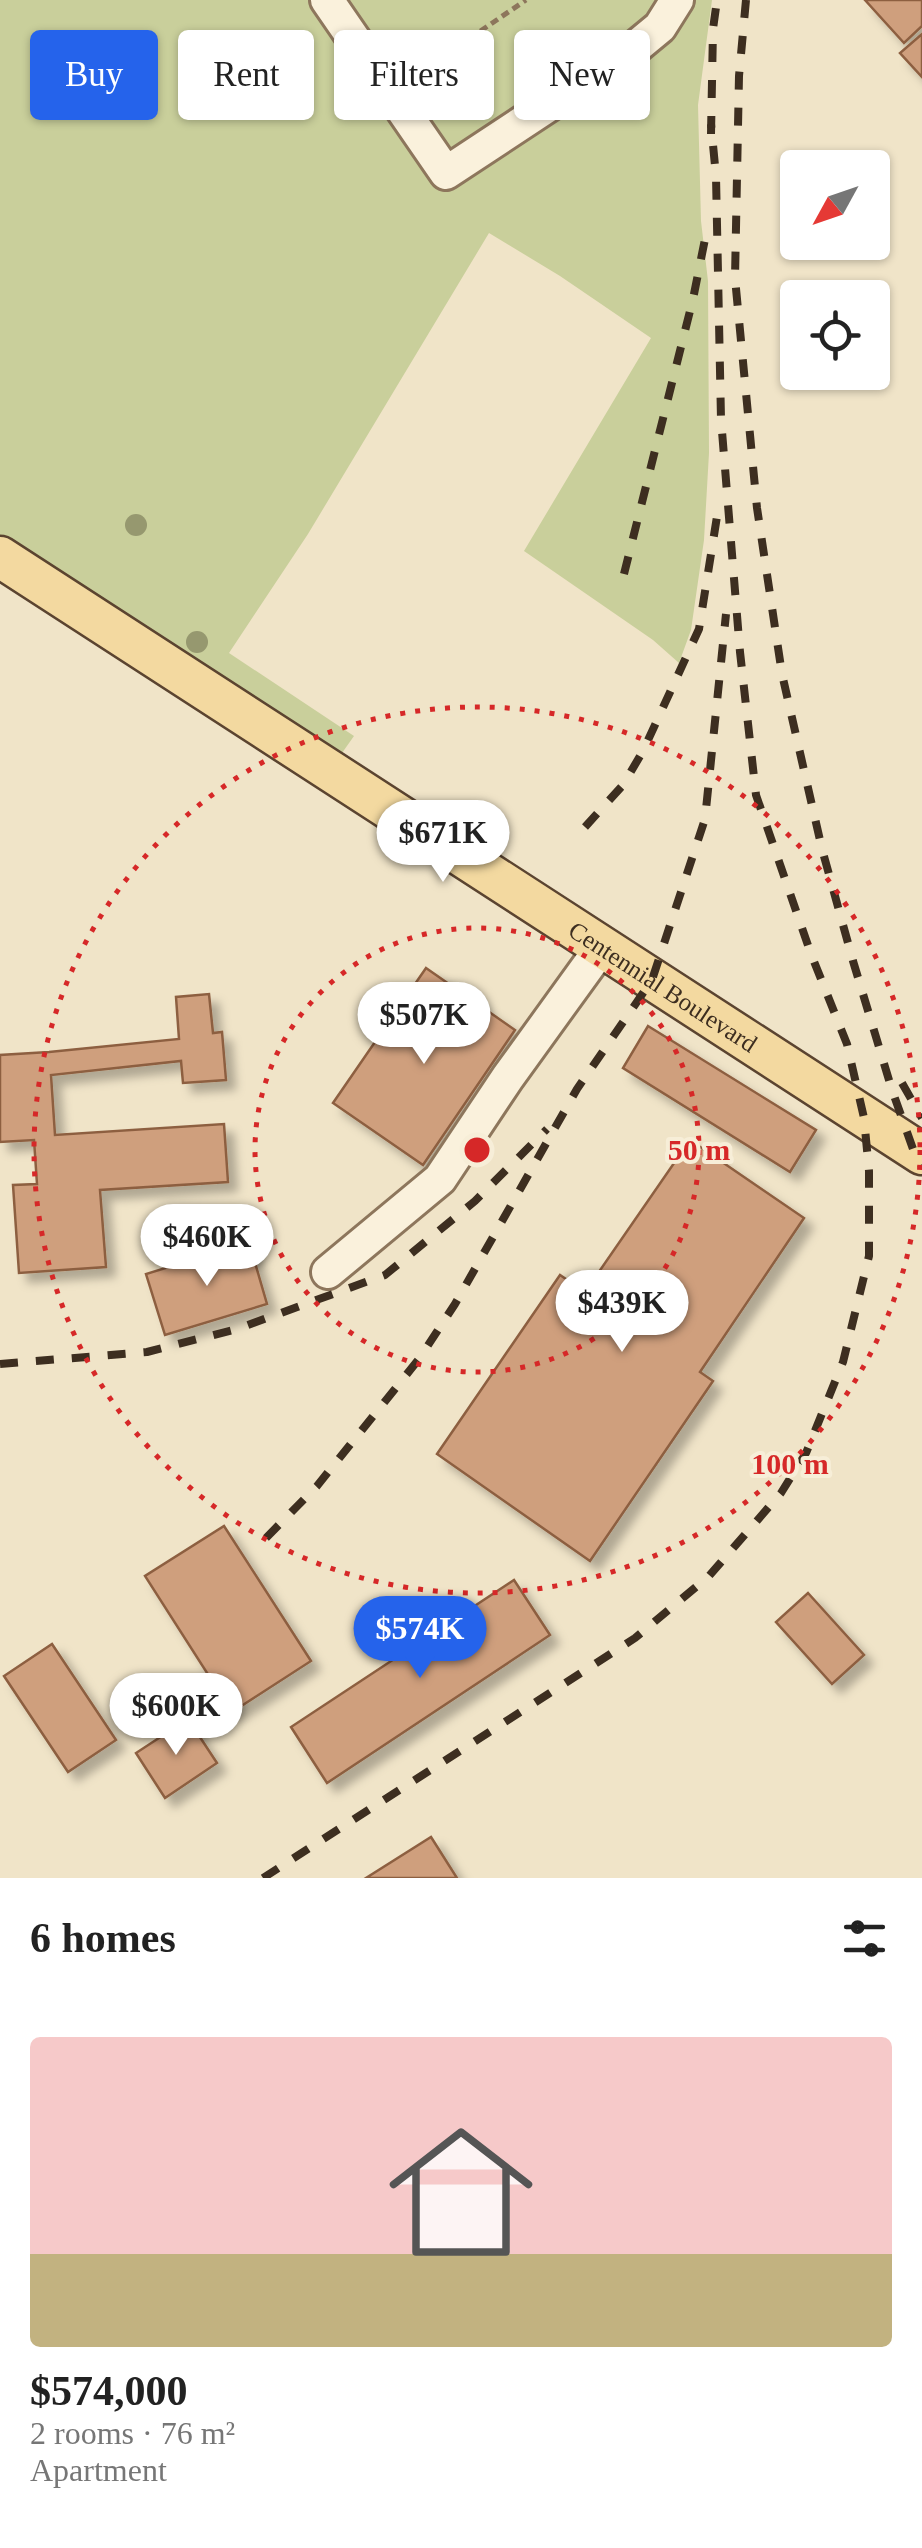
<!DOCTYPE html>
<meta charset="utf-8">
<style>
body{margin:0;font-family:Georgia,serif;background:#f6f6f6;color:#222;height:100vh;display:flex;flex-direction:column;font-size:38px;white-space:nowrap}
*{box-sizing:border-box;margin:0}
p{font-size:32px;color:#767676}
.icon{flex:none;width:55px;height:55px;fill:none;stroke:currentColor;stroke-width:2;stroke-linecap:round;stroke-linejoin:round}
.map{position:relative;height:1878px;overflow:hidden}
.side{display:flex;flex-direction:column;background:#fff;flex:1}
.side>*{flex:none}
.top-card{position:absolute;left:30px;top:30px;width:862px;height:90px;display:flex;gap:20px}
.needle{width:65px;rotate:230deg}
.tools{position:absolute;left:780px;top:150px;display:grid;gap:20px}
.tools a{display:grid;place-items:center;width:110px;height:110px;border-radius:10px;background:#fff;box-shadow:0 2px 8px #0004;font-size:50px}
.price{position:absolute;translate:-50% -85px;padding:0 22px;border-radius:35px;background:#fff;color:#222;font-size:32px;line-height:65px;filter:drop-shadow(0 2px 5px #0008)}
.price::after{content:'';position:absolute;left:50%;top:60px;width:30px;height:22px;margin-left:-15px;background:inherit;clip-path:polygon(0 0,100% 0,50% 100%)}
.price.selected{background:#2563eb;color:#fff}
ul{padding:0;list-style:none}
li{display:grid;align-content:center;gap:20px;height:530px;padding:0 30px}
li span{display:grid;place-items:center;height:310px;border-radius:10px;color:#555}
li>.icon{margin-inline-start:auto}
span .icon{width:180px;height:180px;fill:#fffc;stroke-width:1}
li b{font-size:42px}
h2{display:flex;justify-content:space-between;align-items:center;height:120px;padding:0 30px;font-size:42px}
.chip{padding:0 35px;border-radius:10px;background:#fff;box-shadow:0 2px 8px #0004;font-size:35px;line-height:90px}
.chip.selected{background:#2563eb;color:#fff}
.map>svg:first-child{display:block}
.green{fill:#c9cf9b}
.building{fill:#cf9f7d;stroke:#8d5f41;stroke-width:2.5;filter:url(#shadow)}
.lines{fill:none;stroke-linecap:round;stroke-linejoin:round}
.minor-casing{stroke:#8d765c;stroke-width:38}
.major-casing{stroke:#5b4430;stroke-width:45}
.path{stroke:#8d765c;stroke-width:5;stroke-dasharray:8 5;stroke-linecap:butt}
.minor{stroke:#faf1dc;stroke-width:32}
.major{stroke:#f3d9a0;stroke-width:40}
.rail{stroke:#3d2e20;stroke-width:8;stroke-dasharray:18 18;stroke-linecap:butt}
.tree{fill:#96986f}
.ring{fill:none;stroke:#d62828;stroke-width:5;stroke-dasharray:5 10}
.labels{text-anchor:middle;stroke-width:8;stroke-linejoin:round;paint-order:stroke}
.street-label{font-size:25px;fill:#3d2e20;stroke:#f7eed8}
.centre{fill:#d62828;stroke:#f7eed8;stroke-width:5}
.ring-label{font-size:30px;text-anchor:middle;font-weight:bold;fill:#d62828;stroke:#f7eed8;stroke-width:8;stroke-linejoin:round;paint-order:stroke}
</style>
<div class="map">
<svg width="922" height="1878" viewBox="0 0 922 1878">
<defs>
<filter id="shadow"><feDropShadow dx="9" dy="9" stdDeviation="5" flood-color="#0004"/></filter>
</defs>
<rect width="100%" height="100%" fill="#f0e4c8"/>
<polygon class="green" points="0,0 712,0 698,105 701,221 708,281 709,453 704,540 691,630 679,663 653,640 524,551 651,338 560,276 489,233 308,534 229,653 354,736 330,770 0,557"/>
<g class="building">
<polygon points="865,0 922,0 922,26 904,43"/>
<polygon points="922,34 922,77 900,53"/>
<polygon points="426,968 515,1030 423,1165 333,1103"/>
<polygon points="209,994 213,1033 222,1032 226,1080 183,1083 181,1061 51,1075 55,1135 224,1124 228,1182 100,1190 106,1267 19,1273 13,1185 37,1184 34,1140 0,1142 0,1055 49,1052 179,1039 176,997"/>
<polygon points="648,1026 816,1130 790,1172 623,1068"/>
<polygon points="690,1140 804,1218 700,1372 713,1381 590,1561 437,1454 560,1275 585,1292"/>
<polygon points="249,1242 267,1304 165,1335 146,1274"/>
<polygon points="224,1526 311,1661 232,1712 145,1576"/>
<polygon points="514,1580 550,1635 327,1783 291,1727"/>
<polygon points="808,1593 864,1655 832,1684 776,1622"/>
<polygon points="52,1644 116,1740 68,1772 4,1676"/>
<polygon points="188,1719 217,1763 165,1798 136,1753"/>
<polygon points="431,1837 457,1878 366,1878"/>
</g>
<g class="lines">
<g class="minor-casing">
<g id="minor">
<polyline points="327,0 446,173 631,51 660,27 677,0"/>
<polyline points="328,1272 440,1179 508,1077 602,947"/>
</g>
</g>
<g class="major-casing">
<g id="major">
<path id="s1" d="M0,557L922,1154"/>
</g>
</g>
<polyline class="path" points="416,75 526,0"/>
<use href="#minor" class="minor"/>
<use href="#major" class="major"/>
<g class="rail">
<polyline points="746,0 739,76 735,278 757,508 782,674 822,849 853,961 892,1090 913,1149 922,1167"/>
<polyline points="711,134 713,29 717,0"/>
<polyline points="624,574 693,299 708,224"/>
<polyline points="585,827 623,785 643,751 699,629 719,504"/>
<polyline points="902,1083 922,1118"/>
<polyline points="0,1364 147,1352 237,1329 385,1275 475,1201 547,1129"/>
<polyline points="266,1538 317,1486 419,1359 455,1304 577,1089 652,980 705,819 726,614"/>
<polyline points="263,1878 635,1638 709,1576 781,1493 806,1453 843,1362 869,1256 869,1171 864,1118 847,1044 811,954 756,795 740,652 721,419 716,176 711,124"/>
</g>
</g>
<g class="tree">
<circle cx="136" cy="525" r="11"/>
<circle cx="197" cy="642" r="11"/>
</g>
<g class="ring">
<circle cx="477" cy="1150" r="222"/>
<circle cx="477" cy="1150" r="443"/>
</g>
<g class="labels">
<g class="street-label">
<text dy="9" stroke="none"><textPath href="#s1" startOffset="790">Centennial Boulevard</textPath></text>
</g>
</g>
<circle cx="477" cy="1150" r="15" class="centre"/>
<g class="ring-label">
<text x="699" y="1160">50 m</text>
<text x="790" y="1474">100 m</text>
</g>
</svg>
<div class="tools">
<a><svg class="needle" viewBox="-14 -14 28 28"><path d="M0-13l5 13h-10z" fill="#e53935"/><path d="M0 13l5-13h-10z" fill="#767676"/></svg></a>
<a><svg class="icon" aria-label="locate" viewBox="0 0 24 24"><circle cx="12" cy="12" r="6"/><path d="M12 2v4M12 18v4M2 12h4M18 12h4"/></svg></a>
</div>
<b class="price" style="left:443px;top:885px">$671K</b>
<b class="price" style="left:424px;top:1067px">$507K</b>
<b class="price" style="left:207px;top:1289px">$460K</b>
<b class="price" style="left:622px;top:1355px">$439K</b>
<b class="price selected" style="left:420px;top:1681px">$574K</b>
<b class="price" style="left:176px;top:1758px">$600K</b>
<div class="top-card">
<a class="chip selected">Buy</a>
<a class="chip">Rent</a>
<a class="chip">Filters</a>
<a class="chip">New</a>
</div>
</div>
<section class="side">
<h2>6 homes<svg class="icon" aria-label="filters" viewBox="0 0 24 24"><path d="M4 7h16M4 17h16"/><circle cx="9" cy="7" r="2"/><circle cx="15" cy="17" r="2"/></svg></h2>
<ul>
<li><span style="background:linear-gradient(#f6c9c9 70%,#c2b280 0)"><svg class="icon" aria-label="home" viewBox="0 0 24 24"><path d="M3 11l9-7 9 7M6 9v11h12V9"/></svg></span><div><b>$574,000</b><p>2 rooms · 76 m²</p><p>Apartment</p></div></li>
</ul>
</section>
